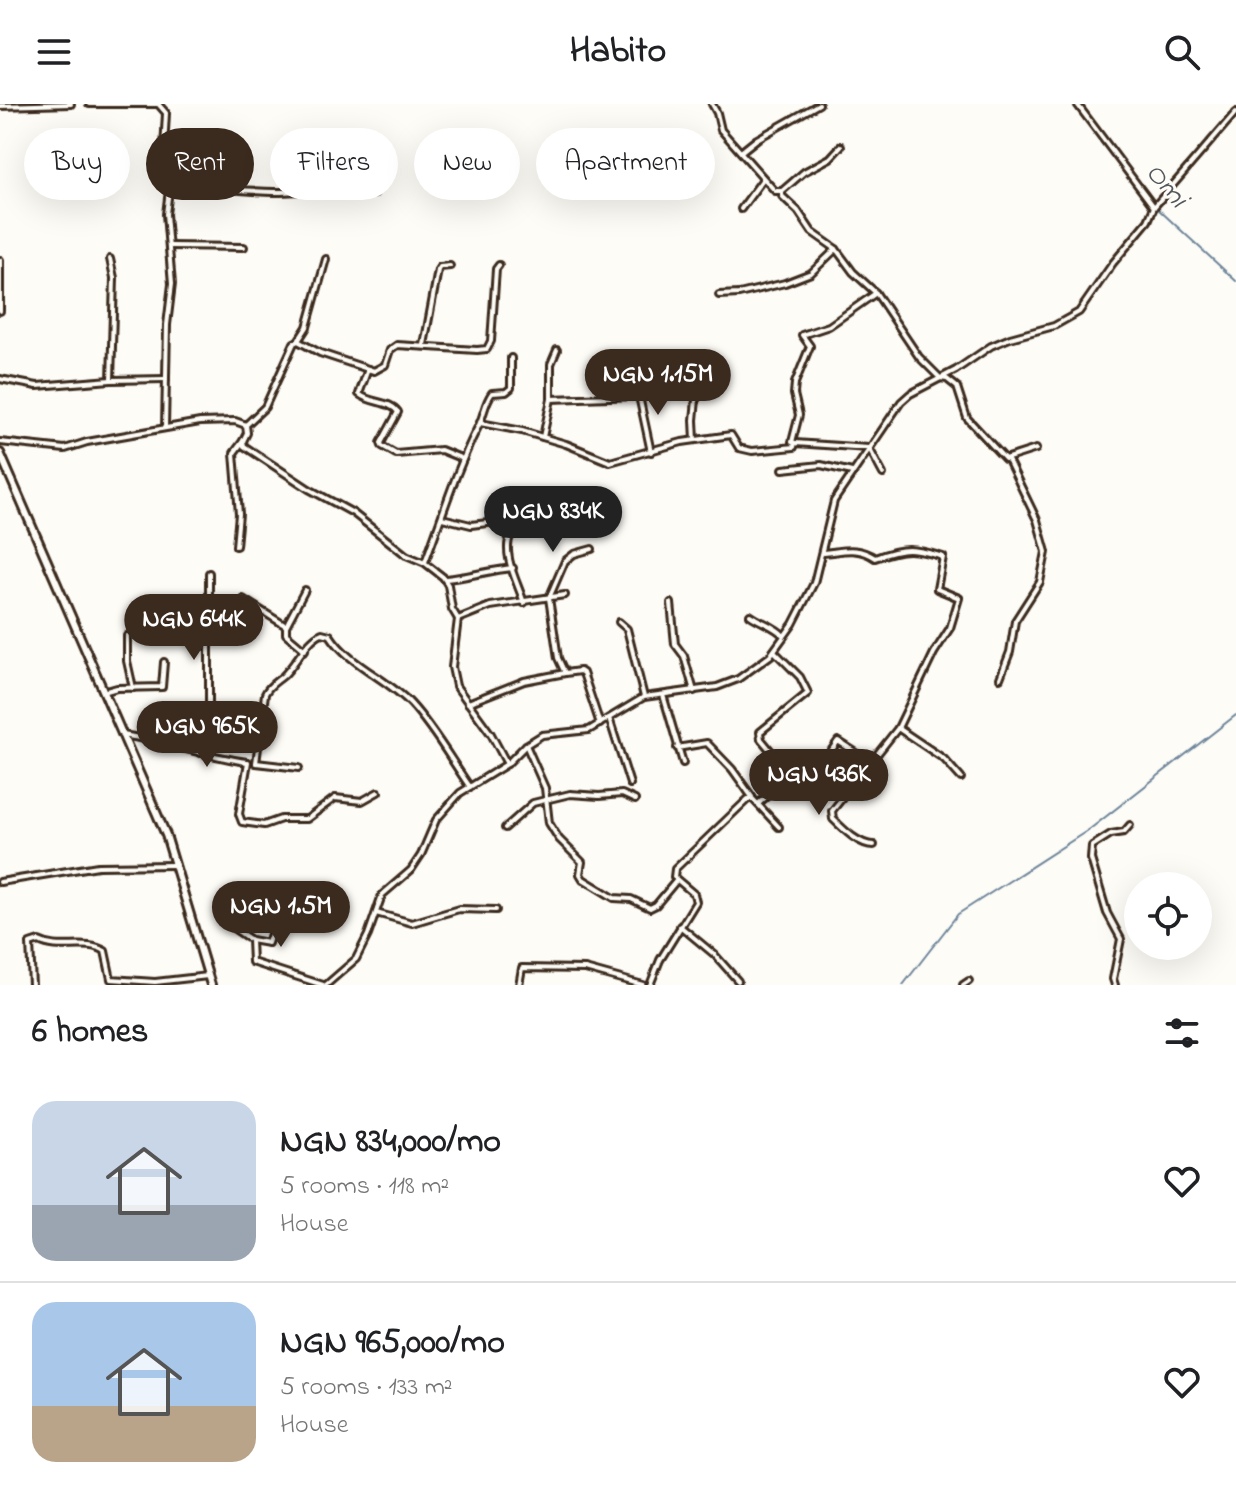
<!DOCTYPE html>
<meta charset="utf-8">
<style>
body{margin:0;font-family:"Indie Flower",sans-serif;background:#f2f2f2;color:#202124;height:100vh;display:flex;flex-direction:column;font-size:30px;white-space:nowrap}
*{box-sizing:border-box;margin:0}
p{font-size:26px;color:#757577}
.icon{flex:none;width:44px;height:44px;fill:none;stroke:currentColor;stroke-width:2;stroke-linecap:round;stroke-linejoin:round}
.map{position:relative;height:881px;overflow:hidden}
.sheet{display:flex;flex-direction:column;background:#fff;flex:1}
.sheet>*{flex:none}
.banner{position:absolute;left:24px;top:24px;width:800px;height:72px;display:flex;gap:16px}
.tools{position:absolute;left:1124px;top:768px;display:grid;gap:16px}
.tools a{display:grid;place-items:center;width:88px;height:88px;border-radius:50%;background:#fff;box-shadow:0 8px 32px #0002;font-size:40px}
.price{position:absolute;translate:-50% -68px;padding:0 18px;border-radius:28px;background:#3b2a1e;color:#fff;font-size:26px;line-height:52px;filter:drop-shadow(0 2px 4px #0008)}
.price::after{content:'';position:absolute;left:50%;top:48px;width:24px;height:18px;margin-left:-12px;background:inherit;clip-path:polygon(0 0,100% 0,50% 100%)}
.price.selected{background:#222;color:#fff}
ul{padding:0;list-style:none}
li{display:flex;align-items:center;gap:24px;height:200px;padding:0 32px}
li+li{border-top:2px solid #e0e0e0}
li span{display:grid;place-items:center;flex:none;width:224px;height:160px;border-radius:24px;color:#555}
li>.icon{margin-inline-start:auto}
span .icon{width:96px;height:96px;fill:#fffc;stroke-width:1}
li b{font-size:34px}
h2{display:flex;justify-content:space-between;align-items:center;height:96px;padding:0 32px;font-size:34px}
.pill{padding:0 28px;border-radius:36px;background:#fff;box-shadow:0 8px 32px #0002;font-size:28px;line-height:72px}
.pill.selected{background:#3b2a1e;color:#fff}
header{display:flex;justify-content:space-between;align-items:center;height:104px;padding:0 32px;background:#fff;font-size:36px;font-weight:700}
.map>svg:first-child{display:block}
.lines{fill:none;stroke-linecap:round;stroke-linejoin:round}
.stream{stroke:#6d8499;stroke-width:2}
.minor-casing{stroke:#3b2a1e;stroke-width:10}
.secondary-casing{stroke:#3b2a1e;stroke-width:12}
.minor{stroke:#fdfcf7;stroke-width:4}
.secondary{stroke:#fdfcf7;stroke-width:6}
.labels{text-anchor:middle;stroke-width:6;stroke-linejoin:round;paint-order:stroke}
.water-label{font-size:30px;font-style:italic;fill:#54575c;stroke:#fdfcf7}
</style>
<header><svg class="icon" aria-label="menu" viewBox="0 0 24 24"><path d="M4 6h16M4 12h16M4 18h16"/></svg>Habito<svg class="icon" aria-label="search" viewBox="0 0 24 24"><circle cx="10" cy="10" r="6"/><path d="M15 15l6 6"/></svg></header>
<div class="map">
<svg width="1236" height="881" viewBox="0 0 1236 881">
<rect width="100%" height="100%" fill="#fdfcf7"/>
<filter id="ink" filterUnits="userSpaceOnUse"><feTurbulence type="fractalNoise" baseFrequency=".0125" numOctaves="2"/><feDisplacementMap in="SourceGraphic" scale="16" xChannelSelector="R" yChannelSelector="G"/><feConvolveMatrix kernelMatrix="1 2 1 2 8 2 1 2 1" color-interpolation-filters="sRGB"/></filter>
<g filter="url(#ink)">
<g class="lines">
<g class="stream">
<polyline points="1080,0 1157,104 1236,177"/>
<polyline points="903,881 958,810 1090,725 1236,611"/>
</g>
<g class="minor-casing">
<g id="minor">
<polyline points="89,0 159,0"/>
<polyline points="712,0 717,9 721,26 775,87 782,87"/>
<polyline points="1077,0 1154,103"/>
<polyline points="159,1 166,9 164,45 169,86"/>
<polyline points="0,2 71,0"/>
<polyline points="841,42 830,54 804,68 782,87 782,92 798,107 812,128 836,145 853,168 876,189 919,253 940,274 947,275 957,283 967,314 1005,355 1036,345"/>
<polyline points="742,47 757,35 819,0"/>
<polyline points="741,105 763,75"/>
<polyline points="169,142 244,143"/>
<polyline points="110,155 114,174 111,276"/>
<polyline points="0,156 0,207"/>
<polyline points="719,191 739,190 785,179 811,169 836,145"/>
<polyline points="298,237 307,223 326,155"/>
<polyline points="424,241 438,166 440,163 450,162"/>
<path d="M368,265L359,290C371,300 389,296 398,308L381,339L382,342L396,350L441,346L463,355"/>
<polyline points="0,275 37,282 111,276 166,275"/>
<polyline points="639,280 639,292 651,348"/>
<polyline points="551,295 639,292"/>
<polyline points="480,319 522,327 566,340 610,358 682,338 731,331 739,344 752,347 794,343 795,339 792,338 799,311 794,290 795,279 810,242 802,231 829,222 876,189"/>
<path d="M165,324L167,221L172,180L166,110L169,86C206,81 244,88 281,88C313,87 343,82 374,90"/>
<polyline points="543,333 551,295 551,260 557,246"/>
<polyline points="695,336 694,316 698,275 709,268"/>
<polyline points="0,338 65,345 87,338 200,318 235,317 246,321"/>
<polyline points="795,339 869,344 883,370"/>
<polyline points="783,365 821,361 852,368"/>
<path d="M442,414L471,421L504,417L509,421L511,430C501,450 518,479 524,499"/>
<polyline points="236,442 239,410 234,349 243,337"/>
<path d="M823,449C844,447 857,442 875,454C904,443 914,444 943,453L937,485L959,494L950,524L934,549L898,624L832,707L833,715C844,726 859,741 874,741"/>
<path d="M425,458C442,413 456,366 478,323C484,312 484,300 492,289L506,288L511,284V254"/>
<path d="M446,475C469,473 490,466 513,464"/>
<polyline points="305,486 286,522 286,530 305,546"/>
<polyline points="243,495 286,522"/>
<polyline points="671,499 675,540 684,552 694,587"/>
<path d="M750,511C763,520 774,521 784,532"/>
<polyline points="458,515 452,505 448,481 443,473 425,459 406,451 353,409 309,385 244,342 243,337 247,329 246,321 265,303 294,239 298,237 320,249 374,267 385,261 390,246 397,241 477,246 487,245 491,237 496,165 499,161"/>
<polyline points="619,518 627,525 644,593"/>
<polyline points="127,532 127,557 133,584"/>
<polyline points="565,569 580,567 583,569 600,620"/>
<polyline points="1000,574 1010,548 1015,517 1040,478 1046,448 1037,416 1008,356"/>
<polyline points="103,588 117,584 162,583 164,558"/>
<polyline points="663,591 683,659"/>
<polyline points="468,599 524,577 565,569 558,554 549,494 565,457 574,450 592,445"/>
<polyline points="609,614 630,680"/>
<polyline points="898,624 944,655 961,674"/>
<path d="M123,631C165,638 205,652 247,658"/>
<polyline points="526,641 545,684 549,719 559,735 582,758 580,770 583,775 614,794 631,795 650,804 656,801 676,777"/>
<polyline points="677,644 707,639 732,665 752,693"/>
<polyline points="201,649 209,613 209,469"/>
<polyline points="248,658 239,710 242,718 264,721 281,715 307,715 335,694 362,697 378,688"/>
<path d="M256,659L265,590C269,581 276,578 283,572C296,560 306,536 322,529L330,531C350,562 387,574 411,600C434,625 451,656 470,683"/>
<polyline points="256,659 299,664"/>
<polyline points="507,660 491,630 456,582 452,563 458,515 490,502 565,491"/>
<path d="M789,673C793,674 797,676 802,676C814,674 831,647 838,637L869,657"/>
<polyline points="758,700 791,671 761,635 760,628 808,589 800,573 774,547"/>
<polyline points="505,724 533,699 570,690 599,692 622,690 635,696"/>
<polyline points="0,778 98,762 174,761"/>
<polyline points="226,800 220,815 251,836 252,858 323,881"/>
<polyline points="376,809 412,819 459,805 496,806"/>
<polyline points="680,822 715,851 738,877"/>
<polyline points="251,836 268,839 279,807"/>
<path d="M32,881L30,840L39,837C60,848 85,835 105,847L111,875L155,878L208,872"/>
<polyline points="326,881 356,855 368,831 382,791 411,766 421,751 436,716 460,689 507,660 526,641 542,631 589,626 644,593 717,583 738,575 770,552 793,520 814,479 834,397 901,298 910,290 956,266 991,242 1010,234 1054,222 1079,208 1113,159 1148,117 1154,103 1236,8"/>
<polyline points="519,881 522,864 585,865 643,881"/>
<polyline points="650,881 660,856 696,798 694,790 674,773 675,765 748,695 753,695 779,723"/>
<polyline points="963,881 969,877"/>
<polyline points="1115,881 1113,875 1121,835 1107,809 1091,755 1092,742 1111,730 1124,728 1130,721"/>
</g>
</g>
<g class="secondary-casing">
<polyline id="secondary" points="0,349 166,731 211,881"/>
</g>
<use href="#minor" class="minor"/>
<use href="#secondary" class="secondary"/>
</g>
</g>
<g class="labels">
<g class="water-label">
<text transform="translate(1168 80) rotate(50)" y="10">Omi</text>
</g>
</g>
</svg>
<div class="tools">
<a><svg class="icon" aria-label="locate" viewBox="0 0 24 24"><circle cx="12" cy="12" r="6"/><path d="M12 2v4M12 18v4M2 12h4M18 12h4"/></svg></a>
</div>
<b class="price" style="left:658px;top:313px">NGN 1.15M</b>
<b class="price selected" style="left:553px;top:450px">NGN 834K</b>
<b class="price" style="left:194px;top:558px">NGN 644K</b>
<b class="price" style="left:207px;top:665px">NGN 965K</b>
<b class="price" style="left:819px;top:713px">NGN 436K</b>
<b class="price" style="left:281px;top:845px">NGN 1.5M</b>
<div class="banner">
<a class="pill">Buy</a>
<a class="pill selected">Rent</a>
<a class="pill">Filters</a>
<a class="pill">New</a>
<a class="pill">Apartment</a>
</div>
</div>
<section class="sheet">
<h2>6 homes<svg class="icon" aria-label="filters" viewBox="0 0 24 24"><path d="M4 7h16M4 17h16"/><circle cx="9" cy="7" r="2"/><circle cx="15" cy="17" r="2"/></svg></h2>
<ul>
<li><span style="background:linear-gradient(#c9d6e8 65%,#9aa5b1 0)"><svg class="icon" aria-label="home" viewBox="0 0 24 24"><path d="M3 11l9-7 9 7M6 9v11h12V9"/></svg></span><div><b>NGN 834,000/mo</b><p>5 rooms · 118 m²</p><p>House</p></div><svg class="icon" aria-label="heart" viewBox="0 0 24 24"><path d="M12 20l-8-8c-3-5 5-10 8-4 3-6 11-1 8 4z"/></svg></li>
<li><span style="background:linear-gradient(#a9c7e8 65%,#b9a48a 0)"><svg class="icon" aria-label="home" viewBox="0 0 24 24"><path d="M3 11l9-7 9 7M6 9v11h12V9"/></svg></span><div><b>NGN 965,000/mo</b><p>5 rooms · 133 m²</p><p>House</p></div><svg class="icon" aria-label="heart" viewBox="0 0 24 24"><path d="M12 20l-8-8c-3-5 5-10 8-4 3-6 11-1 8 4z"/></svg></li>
</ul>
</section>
